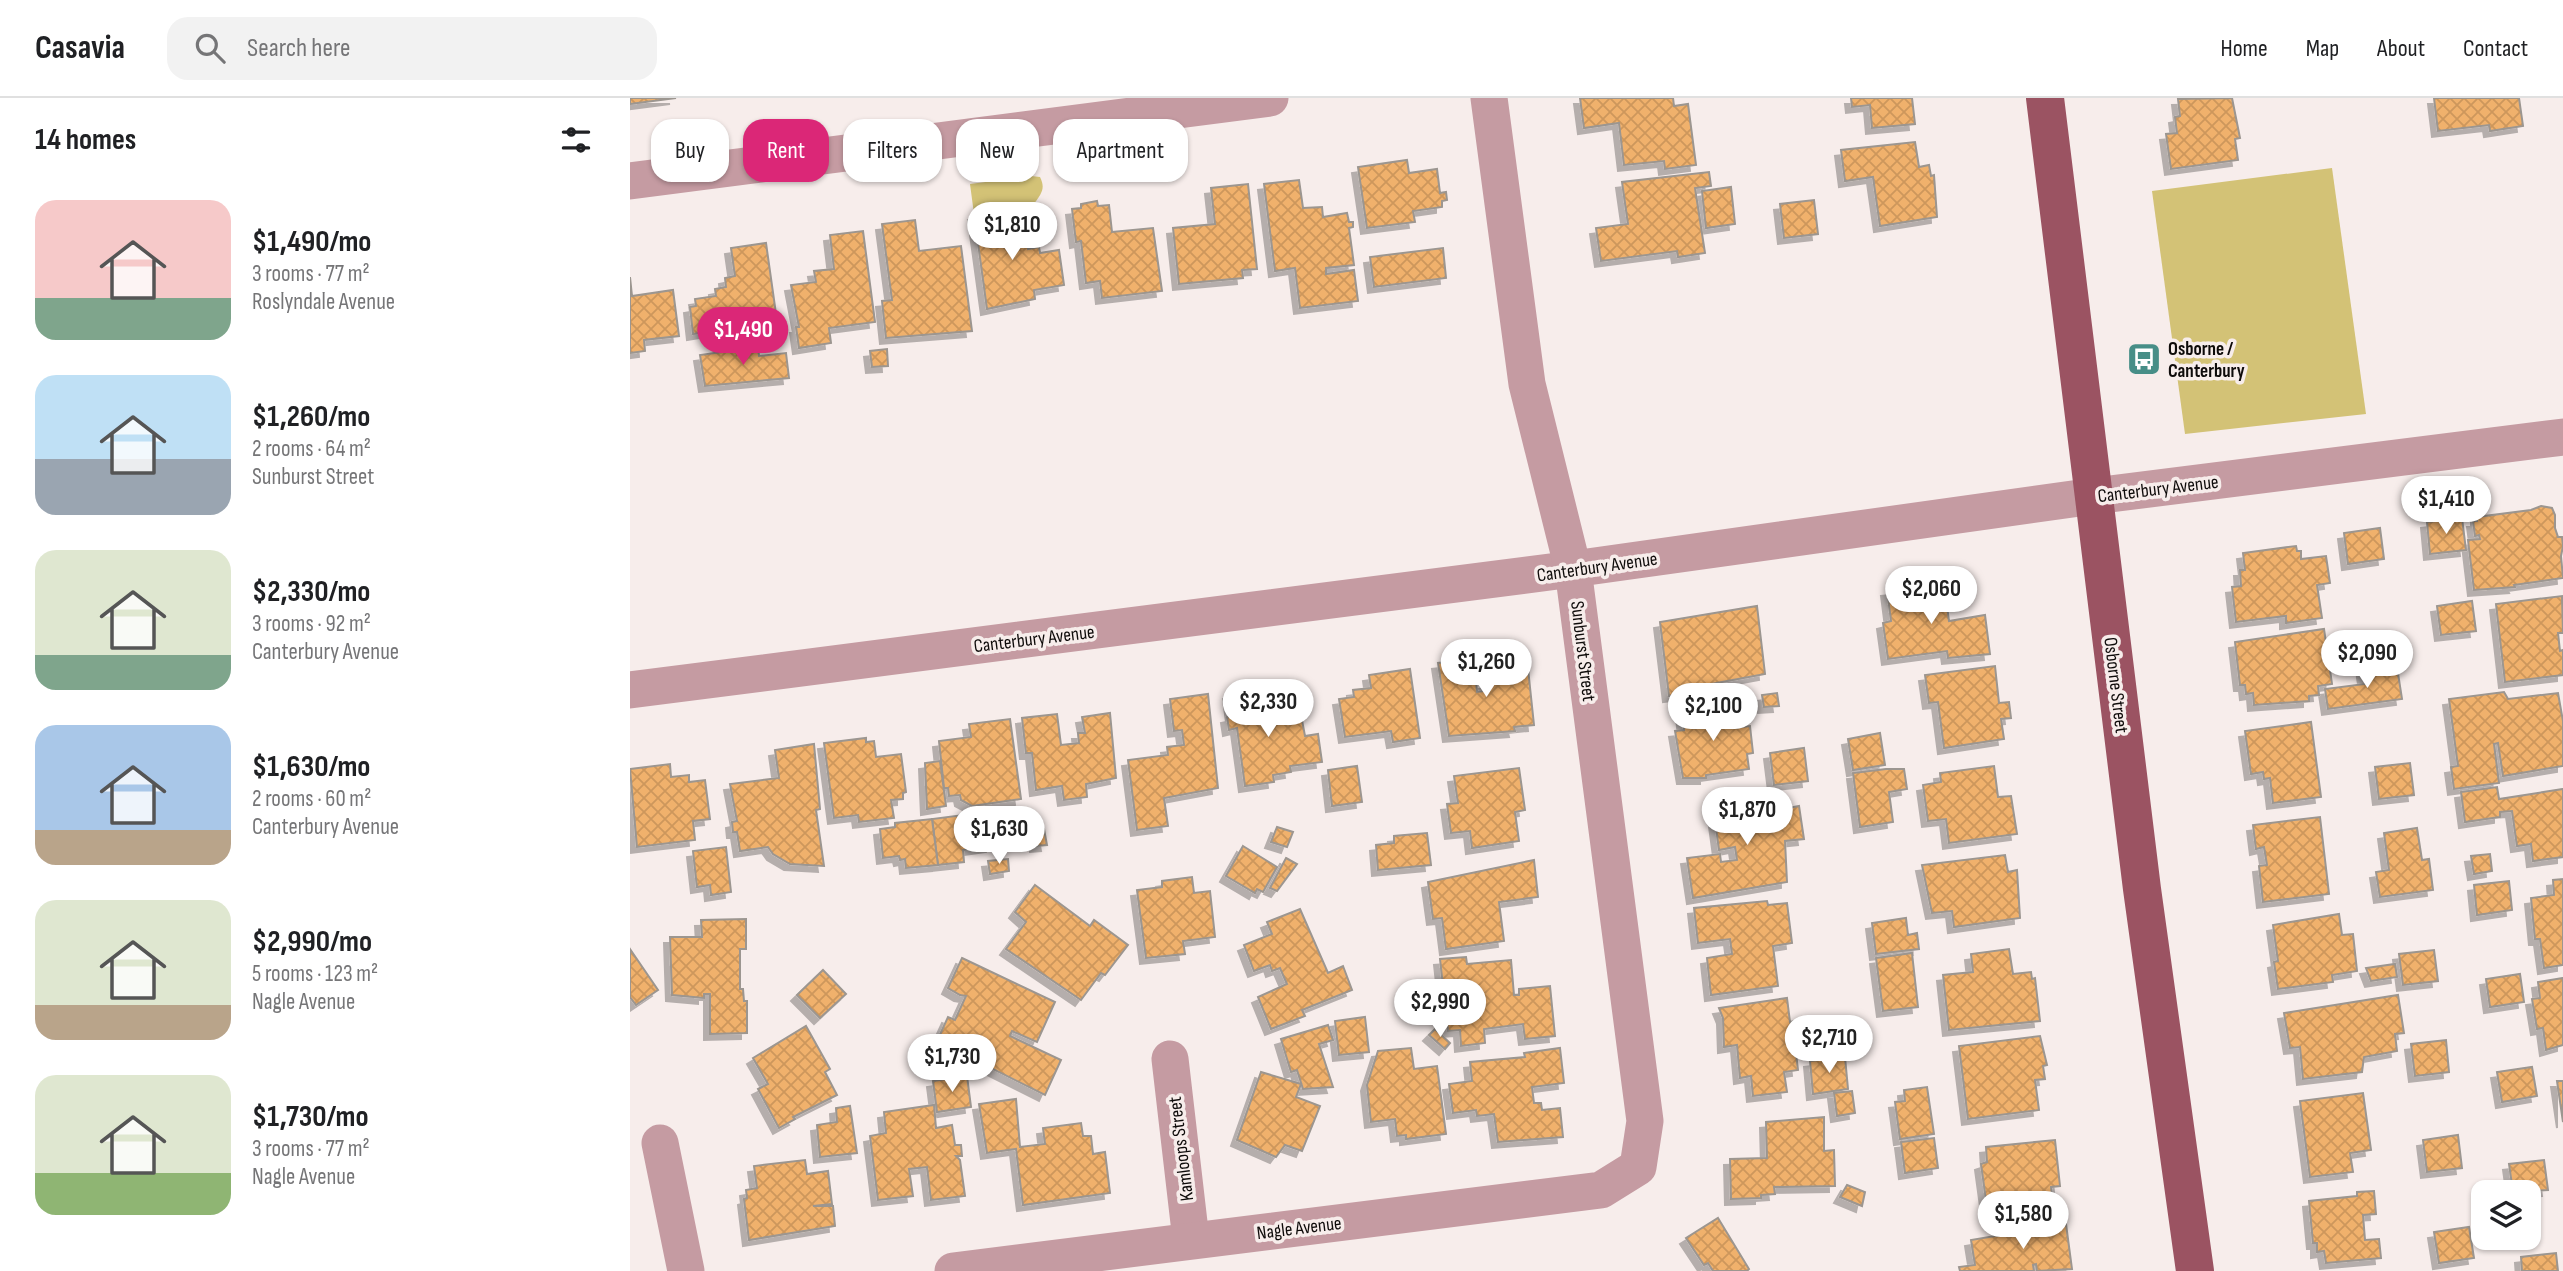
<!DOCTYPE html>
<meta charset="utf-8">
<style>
body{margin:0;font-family:"Sofia Sans Condensed",sans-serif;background:#f2f2f2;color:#202124;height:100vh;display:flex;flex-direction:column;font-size:26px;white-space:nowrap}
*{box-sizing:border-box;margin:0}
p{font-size:23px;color:#757577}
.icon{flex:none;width:38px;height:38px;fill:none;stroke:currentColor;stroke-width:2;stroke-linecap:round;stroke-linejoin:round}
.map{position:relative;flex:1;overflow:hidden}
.details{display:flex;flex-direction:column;background:#fff;width:630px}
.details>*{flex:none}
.top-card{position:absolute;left:21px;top:21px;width:665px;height:63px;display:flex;gap:14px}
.tools{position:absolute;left:1841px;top:1082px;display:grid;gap:14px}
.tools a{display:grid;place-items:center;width:70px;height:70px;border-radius:14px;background:#fff;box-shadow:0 2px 5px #0004;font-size:35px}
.price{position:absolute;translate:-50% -60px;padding:0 16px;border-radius:24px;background:#fff;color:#222;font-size:23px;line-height:46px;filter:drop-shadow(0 2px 4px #0008)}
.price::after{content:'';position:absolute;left:50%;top:42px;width:21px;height:16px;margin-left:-10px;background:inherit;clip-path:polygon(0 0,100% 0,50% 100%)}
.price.on{background:#db2777;color:#fff}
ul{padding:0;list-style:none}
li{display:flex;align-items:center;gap:21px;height:175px;padding:0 35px}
li span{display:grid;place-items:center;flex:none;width:196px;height:140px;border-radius:21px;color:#555}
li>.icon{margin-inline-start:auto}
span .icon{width:84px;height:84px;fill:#fffc;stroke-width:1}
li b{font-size:30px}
h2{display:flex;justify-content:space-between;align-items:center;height:84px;padding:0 35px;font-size:30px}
.pill{padding:0 24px;border-radius:21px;background:#fff;box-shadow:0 2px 5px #0004;font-size:24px;line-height:63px}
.pill.on{background:#db2777;color:#fff}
header{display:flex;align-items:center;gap:42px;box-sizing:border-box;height:98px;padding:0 35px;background:#fff;border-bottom:2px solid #e0e0e0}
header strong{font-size:33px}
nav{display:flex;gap:38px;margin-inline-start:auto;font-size:24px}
.search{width:490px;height:63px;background:#f2f2f2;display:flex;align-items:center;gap:18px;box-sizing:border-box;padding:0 24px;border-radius:21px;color:#757577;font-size:26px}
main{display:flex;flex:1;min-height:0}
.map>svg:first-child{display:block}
.grass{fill:#d3c276}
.building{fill:url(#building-cross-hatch);stroke:#9c9690;stroke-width:2;filter:url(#shadow)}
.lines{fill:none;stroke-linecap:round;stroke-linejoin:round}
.minor{stroke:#c59ba2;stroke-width:37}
.major{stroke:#9b5362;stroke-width:38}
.labels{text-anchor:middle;stroke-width:7;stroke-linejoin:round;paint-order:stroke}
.poi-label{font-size:19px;font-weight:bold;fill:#0e0b0a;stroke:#f7edeb;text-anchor:start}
.street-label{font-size:19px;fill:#0e0b0a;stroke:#f7edeb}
</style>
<header>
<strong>Casavia</strong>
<div class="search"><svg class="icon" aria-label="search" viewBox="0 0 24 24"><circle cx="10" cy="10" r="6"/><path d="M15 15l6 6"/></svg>Search here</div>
<nav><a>Home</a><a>Map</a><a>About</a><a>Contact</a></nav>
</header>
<main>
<section class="details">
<h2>14 homes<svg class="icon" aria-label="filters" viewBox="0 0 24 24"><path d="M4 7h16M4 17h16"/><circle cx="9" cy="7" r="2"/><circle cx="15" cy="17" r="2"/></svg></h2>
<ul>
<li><span style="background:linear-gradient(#f6c9c9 70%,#7fa58c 0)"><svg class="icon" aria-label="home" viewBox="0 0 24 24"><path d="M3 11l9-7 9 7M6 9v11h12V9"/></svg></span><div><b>$1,490/mo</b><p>3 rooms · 77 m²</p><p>Roslyndale Avenue</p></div></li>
<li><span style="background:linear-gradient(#bfe0f5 60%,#9aa5b1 0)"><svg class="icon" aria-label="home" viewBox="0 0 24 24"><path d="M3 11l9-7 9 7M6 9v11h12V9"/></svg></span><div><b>$1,260/mo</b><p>2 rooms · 64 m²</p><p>Sunburst Street</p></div></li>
<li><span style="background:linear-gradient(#dfe7d0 75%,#7fa58c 0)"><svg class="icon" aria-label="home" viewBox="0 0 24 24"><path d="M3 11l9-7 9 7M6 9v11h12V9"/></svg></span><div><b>$2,330/mo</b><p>3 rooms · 92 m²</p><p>Canterbury Avenue</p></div></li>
<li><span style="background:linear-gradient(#a9c7e8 75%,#b9a48a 0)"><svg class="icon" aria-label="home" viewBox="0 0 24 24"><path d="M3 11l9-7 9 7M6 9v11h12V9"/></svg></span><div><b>$1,630/mo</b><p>2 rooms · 60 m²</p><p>Canterbury Avenue</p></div></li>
<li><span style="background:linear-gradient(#dfe7d0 75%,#b9a48a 0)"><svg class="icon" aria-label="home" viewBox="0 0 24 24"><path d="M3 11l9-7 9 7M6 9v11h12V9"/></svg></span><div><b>$2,990/mo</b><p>5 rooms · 123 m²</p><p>Nagle Avenue</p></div></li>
<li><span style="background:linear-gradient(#dfe7d0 70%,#8fb573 0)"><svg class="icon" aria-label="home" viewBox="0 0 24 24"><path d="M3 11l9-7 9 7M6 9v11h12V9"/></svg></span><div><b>$1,730/mo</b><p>3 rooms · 77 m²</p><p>Nagle Avenue</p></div></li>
</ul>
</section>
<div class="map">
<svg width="1933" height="1173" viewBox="0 0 1933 1173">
<defs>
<pattern id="building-cross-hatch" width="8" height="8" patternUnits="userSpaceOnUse" patternTransform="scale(1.75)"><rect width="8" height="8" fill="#f0b16c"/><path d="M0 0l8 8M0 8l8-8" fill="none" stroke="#cd975c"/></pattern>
<filter id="shadow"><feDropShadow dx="-6" dy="6" stdDeviation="0" flood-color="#0004"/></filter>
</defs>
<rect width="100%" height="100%" fill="#f7edeb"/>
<g class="grass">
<polygon points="1702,70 1736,316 1555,336 1522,93"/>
<path d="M401,78L410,79C416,91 411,96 404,106L344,116L340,86Z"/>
</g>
<g class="building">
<polygon points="0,0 46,0 0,6"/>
<polygon points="950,0 1043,0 1044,8 1058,6 1066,67 1035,71 1034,63 994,67 989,25 954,30"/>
<polygon points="1221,0 1282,0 1285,26 1242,30 1240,7 1222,9"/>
<polygon points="1602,0 1610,40 1605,41 1608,62 1541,71 1536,36 1547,35 1545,19 1550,18 1548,1"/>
<polygon points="1804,0 1889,0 1893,28 1860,33 1859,27 1808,33"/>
<polygon points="1285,44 1289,69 1299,67 1301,78 1304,77 1307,119 1250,128 1243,79 1215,83 1211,52"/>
<polygon points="777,62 779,75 807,71 810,95 816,94 817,102 812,103 812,109 783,113 785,124 737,130 728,69"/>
<polygon points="1079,74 1081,88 1065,90 1075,155 1048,159 1047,153 971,163 966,130 998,126 992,84"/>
<polygon points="669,82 673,110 692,109 693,119 717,115 719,124 723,124 723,129 719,130 724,167 696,170 696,176 724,172 728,203 670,210 665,170 645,173 634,86"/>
<polygon points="618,86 627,171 612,172 613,180 549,186 543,130 585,126 581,90"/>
<polygon points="1101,89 1105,126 1076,130 1072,93"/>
<polygon points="1184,102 1188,136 1154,140 1150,106"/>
<polygon points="467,103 468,108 479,107 482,134 523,130 532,193 472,200 470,183 456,185 451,143 446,144 442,111 451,110 451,106"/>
<polygon points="382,111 386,142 396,141 398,151 409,149 410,155 429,152 434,187 404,192 405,201 357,211 344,116"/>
<polygon points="285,122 289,153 331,148 342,233 256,240 252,203 262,202 252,126"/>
<polygon points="233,133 245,224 199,230 201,245 169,250 166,229 169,229 161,187 186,184 184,173 204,171 200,137"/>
<polygon points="136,145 149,237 127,240 127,245 90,250 87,232 63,236 60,209 66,208 65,201 86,198 85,191 96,189 95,180 105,178 101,150"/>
<polygon points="813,150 816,180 744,189 740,159"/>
<polygon points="0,179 2,198 43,192 49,238 14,242 15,253 0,255"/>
<polygon points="128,249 129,258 156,255 159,280 75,288 70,257"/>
<polygon points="257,251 258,268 242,269 240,253"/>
<polygon points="1911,408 1922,410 1925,417 1925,430 1928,439 1932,439 1933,448 1931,458 1933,480 1884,487 1885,489 1844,492 1838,442 1850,441 1849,437 1845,438 1843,423 1847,423 1847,419 1901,412"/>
<polygon points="1832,420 1836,452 1800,456 1797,424"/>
<polygon points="1750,430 1754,461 1718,466 1714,435"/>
<polygon points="1666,448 1667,453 1671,453 1671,461 1696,458 1700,485 1687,487 1692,520 1656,525 1656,518 1606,524 1602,489 1611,488 1610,472 1615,472 1613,455"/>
<polygon points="1314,487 1319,523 1355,517 1360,556 1318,560 1317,553 1258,561 1253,525 1261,523 1257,492"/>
<polygon points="1932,498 1933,535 1928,535 1930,553 1933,552 1933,577 1875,584 1866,506"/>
<polygon points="1842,503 1846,533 1811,537 1807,508"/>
<polygon points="1127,508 1135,576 1081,586 1083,592 1039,598 1030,524"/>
<polygon points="1694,531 1702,586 1688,588 1689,597 1679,598 1679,603 1624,607 1623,595 1616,596 1615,587 1610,587 1605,544"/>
<polygon points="1764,550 1767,568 1733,573 1730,555"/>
<polygon points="844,561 847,594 855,593 854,585 870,583 868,565 897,561 904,627 884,629 885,633 819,638 808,565"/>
<polygon points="1365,568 1369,605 1379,604 1381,620 1371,621 1374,641 1314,650 1308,604 1299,605 1295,577"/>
<polygon points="1767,569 1772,601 1698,611 1695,591 1735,586 1733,574"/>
<polygon points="780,571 790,640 763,644 761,633 715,639 709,601 724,599 723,592 741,590 739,577"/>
<polygon points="637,590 642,626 672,622 675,638 688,636 692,664 660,668 661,674 643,677 644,684 615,688 607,630 599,632 597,619 602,618 599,595"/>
<polygon points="1874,594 1878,601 1928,595 1933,623 1933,668 1873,678 1868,645 1864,646 1869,685 1824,691 1821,669 1828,668 1819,601"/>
<polygon points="1147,595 1149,608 1134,609 1132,597"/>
<polygon points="578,596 588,690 534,700 538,728 507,732 498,662 538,657 537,649 554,647 552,632 544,633 540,601"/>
<polygon points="1101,607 1107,627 1104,630 1120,628 1123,655 1117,656 1119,671 1076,677 1076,680 1053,680 1045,633 1054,632 1052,614"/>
<polygon points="480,615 486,680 456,686 457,699 434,702 432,688 406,692 402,655 396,655 392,620 427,616 431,647 449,645 448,635 455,635 452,619"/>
<polygon points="380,621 391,701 342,708 331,702 330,697 319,698 318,690 314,690 309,643 341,639 339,626"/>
<polygon points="1681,624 1691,699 1643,705 1640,680 1634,681 1633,674 1621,676 1615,633"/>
<polygon points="1250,635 1255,667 1223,672 1218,641"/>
<polygon points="236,640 236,644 244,643 246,659 271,656 276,694 273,695 273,701 261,702 264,720 229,724 228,717 204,720 194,645"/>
<polygon points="184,646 190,711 186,712 194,768 160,766 143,756 138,749 110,753 107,734 103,734 102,724 107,723 100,686 149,680 145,652"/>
<polygon points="1174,650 1178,683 1144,687 1140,655"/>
<polygon points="310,663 316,708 297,711 295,665"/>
<polygon points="1780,665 1784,697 1749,701 1745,669"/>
<polygon points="40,666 41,679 59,677 59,684 75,682 80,721 63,723 65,742 7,749 0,671"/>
<polygon points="727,668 732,704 702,708 698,672"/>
<polygon points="1364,668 1368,699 1381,698 1387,736 1319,745 1316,721 1298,723 1293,687 1311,684 1310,675"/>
<polygon points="889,670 895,712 885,714 889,743 842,750 840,733 821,735 817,706 828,705 824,678"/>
<polygon points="1256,671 1274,671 1277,691 1259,694 1263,724 1230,729 1223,675"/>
<polygon points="1867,689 1869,701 1933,691 1933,759 1903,763 1901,746 1887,748 1882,713 1870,714 1870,719 1835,724 1831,694"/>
<polygon points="1146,698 1148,712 1169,708 1174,741 1155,743 1157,784 1063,800 1057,760 1090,756 1091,764 1107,762 1105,749 1089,752 1083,708"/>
<polygon points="333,717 334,724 359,721 362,748 333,752 334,764 308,767 302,721"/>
<polygon points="1690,719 1699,796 1633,804 1629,768 1637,767 1634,749 1626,751 1623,727"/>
<polygon points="302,721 308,767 276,770 275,761 270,762 269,758 253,760 250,731 265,729 265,725"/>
<polygon points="647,729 663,734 657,749 641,744"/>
<polygon points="1787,730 1792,762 1799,761 1803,792 1750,799 1746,774 1759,772 1754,735"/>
<polygon points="414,731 417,747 406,748 404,733"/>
<polygon points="797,735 801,767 748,772 746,747 764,745 764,738"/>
<polygon points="613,748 647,769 633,794 627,791 625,795 596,778"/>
<polygon points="96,749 101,794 81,797 80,787 67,789 63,753"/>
<polygon points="1860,756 1862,773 1844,776 1841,758"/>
<polygon points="1375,757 1378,774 1387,772 1390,820 1324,829 1322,813 1302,815 1292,767"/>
<polygon points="656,760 667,766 647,793 640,790"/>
<polygon points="378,761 379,773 360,776 358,763"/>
<polygon points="904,762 908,799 869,804 874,843 816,851 812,820 803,821 798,784"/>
<polygon points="562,779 564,795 580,793 585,839 553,843 555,856 516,860 507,792 532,789 532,783"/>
<polygon points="1933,781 1933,867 1914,870 1910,841 1905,841 1901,800 1924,797 1923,782"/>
<polygon points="1879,783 1882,812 1847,817 1844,787"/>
<polygon points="405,787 460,828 464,822 498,847 475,877 471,875 451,902 376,851 396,824 385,814"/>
<polygon points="1137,803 1138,807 1157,805 1162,845 1143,848 1148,888 1081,897 1077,860 1102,856 1100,841 1068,845 1064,810"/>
<polygon points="670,811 698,875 713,868 722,892 672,912 675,918 641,931 628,899 657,886 650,870 642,873 640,867 624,873 614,847 642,836 637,824"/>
<polygon points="1709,816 1712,837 1723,836 1727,873 1702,877 1703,884 1648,891 1644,864 1648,863 1643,827"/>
<polygon points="1276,820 1278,837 1287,835 1289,851 1246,856 1242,825"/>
<polygon points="116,821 116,851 110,851 110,891 113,891 114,903 117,903 117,935 80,936 80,896 74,896 74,900 42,897 40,839 72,839 71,822"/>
<polygon points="0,851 28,892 6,907 0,899"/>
<polygon points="1379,851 1383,876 1401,874 1402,881 1405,880 1410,923 1319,932 1313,877 1343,874 1341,856"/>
<polygon points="1804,852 1808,883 1773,887 1769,856"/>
<polygon points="1282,855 1288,909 1253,913 1246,860"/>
<polygon points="836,859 837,866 881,862 884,897 889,897 889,891 920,888 925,938 895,941 893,926 854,931 855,945 831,948 830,932 818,933 810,861"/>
<polygon points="332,860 425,904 407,944 382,933 380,938 431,962 415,997 307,943 318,919 325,922 336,898 330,897 318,890"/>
<polygon points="1765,866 1767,879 1741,883 1736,870"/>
<polygon points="193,872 216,896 190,920 167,897"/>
<polygon points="1890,876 1894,904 1860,909 1856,881"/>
<polygon points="1933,880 1933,947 1916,952 1913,930 1907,931 1902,901 1910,900 1908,884"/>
<polygon points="1768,897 1774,935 1765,936 1767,953 1734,959 1732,974 1673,981 1670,949 1660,950 1654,915"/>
<polygon points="1157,900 1160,924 1171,922 1174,954 1166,955 1168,972 1154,974 1157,994 1123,998 1121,978 1110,980 1107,947 1094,949 1093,920 1089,910"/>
<polygon points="735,919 739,954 709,957 705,923"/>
<polygon points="698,927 703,942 689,946 703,989 673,991 667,972 661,974 651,941"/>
<polygon points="176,928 200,971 195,974 207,997 163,1019 165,1021 149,1030 128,991 138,986 123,960"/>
<polygon points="805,931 820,945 815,951 799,937"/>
<polygon points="1410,938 1417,967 1413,968 1415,981 1405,982 1409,1012 1338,1021 1329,948"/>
<polygon points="1816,942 1819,974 1785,978 1781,946"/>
<polygon points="781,950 784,971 807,968 816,1036 776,1041 776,1037 767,1038 765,1021 741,1024 737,987 748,953"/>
<polygon points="930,950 934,985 902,989 904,1005 911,1005 912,1012 930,1010 933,1039 868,1044 864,1016 847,1018 846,1012 823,1015 819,986 842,983 840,964 895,959 894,955"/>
<polygon points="1215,959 1218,991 1183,996 1180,963"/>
<polygon points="1902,969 1907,998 1872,1004 1867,974"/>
<polygon points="631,974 671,986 666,999 690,1008 672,1053 655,1047 646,1059 607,1042"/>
<polygon points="337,978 341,1009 307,1014 303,983"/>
<polygon points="1927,983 1933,983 1933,1024"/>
<polygon points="1297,989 1304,1036 1270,1041 1265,1004 1275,1003 1274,992"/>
<polygon points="1222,993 1225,1015 1207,1018 1204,995"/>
<polygon points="1733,995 1741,1052 1720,1055 1723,1074 1680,1079 1670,1003"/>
<polygon points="386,1001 390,1049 415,1046 413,1030 451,1025 453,1038 461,1038 463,1056 475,1054 480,1095 393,1107 386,1051 357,1055 349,1006"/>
<polygon points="304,1007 306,1030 322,1027 325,1047 331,1047 332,1058 326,1058 330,1062 335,1098 301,1102 297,1069 279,1071 283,1098 248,1102 240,1038 256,1035 254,1014"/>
<polygon points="220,1008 227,1055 190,1059 187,1027 207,1024 206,1010"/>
<polygon points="1194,1019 1194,1053 1204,1052 1205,1088 1144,1089 1145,1096 1131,1097 1131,1100 1101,1101 1100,1061 1137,1060 1136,1024"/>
<polygon points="1828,1037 1832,1070 1797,1074 1793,1042"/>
<polygon points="1304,1040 1308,1070 1275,1075 1271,1044"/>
<polygon points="1425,1042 1430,1088 1421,1089 1423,1107 1358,1117 1351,1066 1357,1064 1356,1049"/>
<polygon points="175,1062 177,1076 198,1073 202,1106 183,1108 203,1108 205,1128 119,1142 114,1101 117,1100 116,1092 127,1090 124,1068"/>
<polygon points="1914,1062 1918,1092 1883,1094 1879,1066"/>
<polygon points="1217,1087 1235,1094 1232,1108 1210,1099"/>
<polygon points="1744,1093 1746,1116 1733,1117 1735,1142 1749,1141 1751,1160 1696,1165 1694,1153 1687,1154 1687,1145 1683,1145 1679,1103 1727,1098 1727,1094"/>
<polygon points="1088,1120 1119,1171 1117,1173 1083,1173 1078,1165 1074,1167 1056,1140"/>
<polygon points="1436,1126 1442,1171 1407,1173 1406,1166 1403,1167 1404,1173 1330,1173 1329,1169 1345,1167 1341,1142"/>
<polygon points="1839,1129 1844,1160 1809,1165 1804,1134"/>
<polygon points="1926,1155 1928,1173 1892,1173 1891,1159"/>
</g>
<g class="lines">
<g class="minor">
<polyline points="0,83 640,0"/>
<polyline points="0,592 943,471 1464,398 1933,339"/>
<polyline points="540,961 561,1142"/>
<polyline points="30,1045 56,1173"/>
<polyline points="323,1173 971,1092 1008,1069 1015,1023 943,471 897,286 859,0"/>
</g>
<polyline class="major" points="1415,0 1512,791 1565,1173"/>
</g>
<defs>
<g id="bus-square" transform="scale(1.75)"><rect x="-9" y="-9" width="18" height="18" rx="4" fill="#478e87" stroke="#f7edeb"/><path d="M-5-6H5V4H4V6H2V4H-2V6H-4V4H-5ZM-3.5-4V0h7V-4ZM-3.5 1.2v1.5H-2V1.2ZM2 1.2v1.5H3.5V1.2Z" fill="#fff"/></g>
</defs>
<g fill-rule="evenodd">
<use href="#bus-square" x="1514" y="261"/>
</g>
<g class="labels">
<g class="poi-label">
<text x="1538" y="257">Osborne /<tspan x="1538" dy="22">Canterbury</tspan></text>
</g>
<g class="street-label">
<text transform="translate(1528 390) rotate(-7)" y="7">Canterbury Avenue</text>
<text transform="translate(967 468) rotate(-8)" y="7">Canterbury Avenue</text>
<text transform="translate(404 540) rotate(-7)" y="7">Canterbury Avenue</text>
<text transform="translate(954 553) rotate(83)" y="7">Sunburst Street</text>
<text transform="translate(1487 587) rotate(83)" y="7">Osborne Street</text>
<text transform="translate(550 1051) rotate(-97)" y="7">Kamloops Street</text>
<text transform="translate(669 1129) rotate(-7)" y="7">Nagle Avenue</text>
</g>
</g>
</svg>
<div class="tools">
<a><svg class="icon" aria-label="layers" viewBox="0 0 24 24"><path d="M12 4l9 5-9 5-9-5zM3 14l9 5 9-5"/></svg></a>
</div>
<b class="price" style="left:382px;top:164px">$1,810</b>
<b class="price on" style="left:113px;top:269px">$1,490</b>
<b class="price" style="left:1816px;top:438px">$1,410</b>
<b class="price" style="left:1301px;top:528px">$2,060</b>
<b class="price" style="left:1737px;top:592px">$2,090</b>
<b class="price" style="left:856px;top:601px">$1,260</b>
<b class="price" style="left:638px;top:641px">$2,330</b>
<b class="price" style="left:1083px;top:645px">$2,100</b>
<b class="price" style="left:1117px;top:749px">$1,870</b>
<b class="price" style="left:369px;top:768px">$1,630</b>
<b class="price" style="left:810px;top:941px">$2,990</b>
<b class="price" style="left:1199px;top:977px">$2,710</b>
<b class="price" style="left:322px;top:996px">$1,730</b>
<b class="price" style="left:1393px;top:1153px">$1,580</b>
<div class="top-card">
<a class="pill">Buy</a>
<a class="pill on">Rent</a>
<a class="pill">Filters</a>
<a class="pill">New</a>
<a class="pill">Apartment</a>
</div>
</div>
</main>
